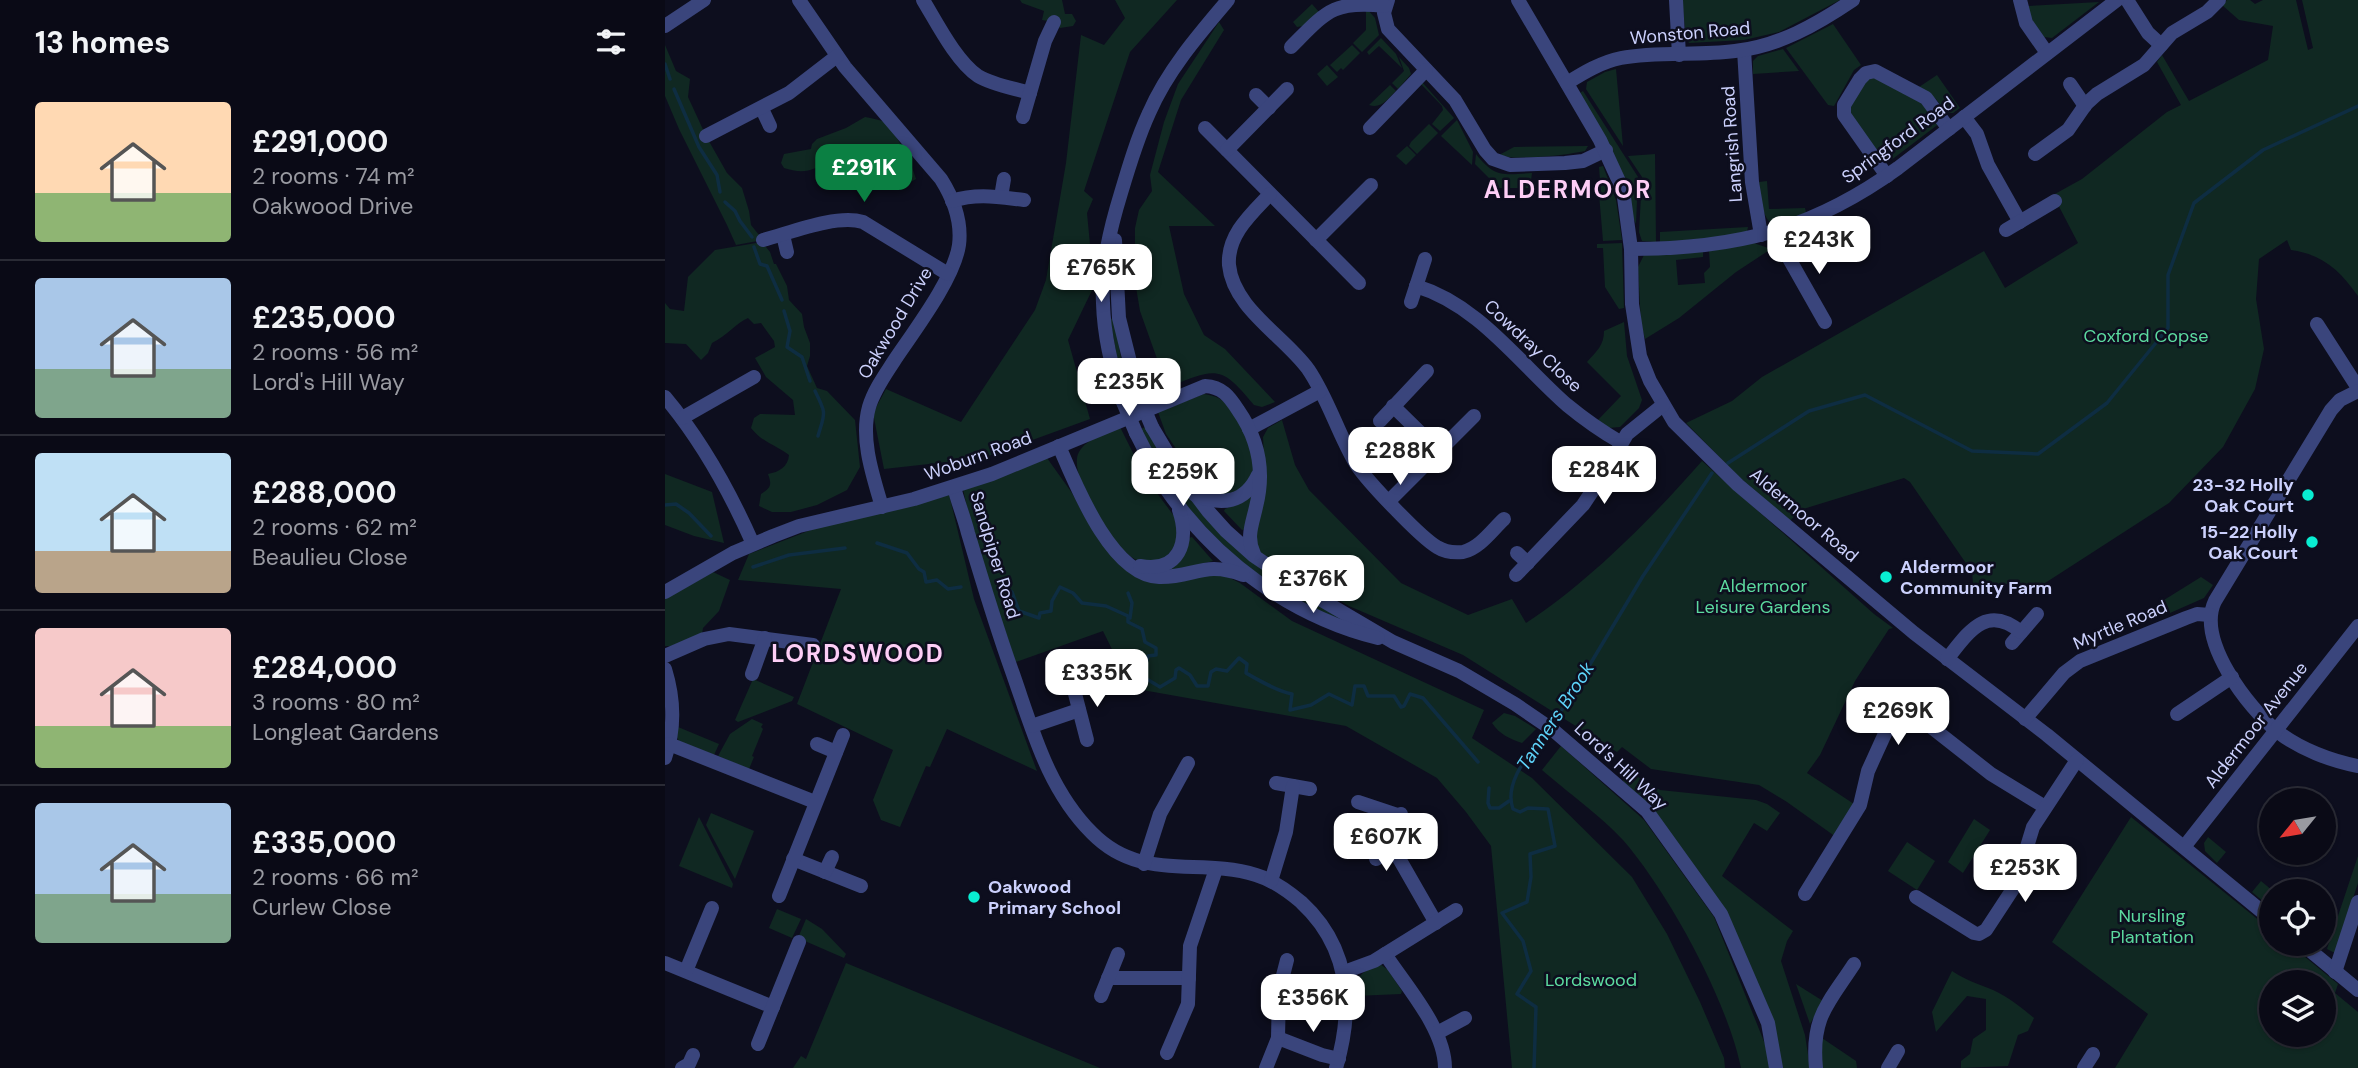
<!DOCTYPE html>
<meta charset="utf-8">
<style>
body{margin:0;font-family:"DM Sans",sans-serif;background:#181823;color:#f1f3f6;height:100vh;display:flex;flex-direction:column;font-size:26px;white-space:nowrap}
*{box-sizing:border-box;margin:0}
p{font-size:23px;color:#999aa1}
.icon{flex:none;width:38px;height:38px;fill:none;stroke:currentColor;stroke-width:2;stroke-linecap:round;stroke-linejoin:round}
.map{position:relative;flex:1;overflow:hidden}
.panel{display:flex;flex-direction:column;background:#0a0a16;width:665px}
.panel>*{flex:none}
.needle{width:46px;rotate:240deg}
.buttons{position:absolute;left:1594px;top:788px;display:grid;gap:14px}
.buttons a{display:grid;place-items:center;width:77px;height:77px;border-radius:50%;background:#0a0a16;box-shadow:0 2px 5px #0004,0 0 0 2px #2a2b35;font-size:35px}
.price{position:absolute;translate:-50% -60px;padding:0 16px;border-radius:14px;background:#fff;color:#222;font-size:23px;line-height:46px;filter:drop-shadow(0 2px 4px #0008)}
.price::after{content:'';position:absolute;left:50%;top:42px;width:21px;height:16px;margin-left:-10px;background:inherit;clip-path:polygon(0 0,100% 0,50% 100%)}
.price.on{background:#0b8043;color:#fff}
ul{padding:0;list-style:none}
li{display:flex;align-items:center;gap:21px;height:175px;padding:0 35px}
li+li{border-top:2px solid #2a2b35}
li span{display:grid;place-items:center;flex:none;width:196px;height:140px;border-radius:7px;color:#555}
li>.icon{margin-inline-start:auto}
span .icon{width:84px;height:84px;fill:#fffc;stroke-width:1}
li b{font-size:30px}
h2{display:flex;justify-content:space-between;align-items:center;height:84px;padding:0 35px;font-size:30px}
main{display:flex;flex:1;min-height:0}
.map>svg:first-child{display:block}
.green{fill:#102822;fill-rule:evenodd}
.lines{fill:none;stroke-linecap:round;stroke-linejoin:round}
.stream{stroke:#0e2d42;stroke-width:3.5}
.minor{stroke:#3a457c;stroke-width:14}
.minor-bridge{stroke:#3a457c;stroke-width:14}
.poi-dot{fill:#09edd2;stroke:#0d0e1e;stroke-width:2.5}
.labels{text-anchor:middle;stroke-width:5;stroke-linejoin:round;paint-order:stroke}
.street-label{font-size:18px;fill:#ccd1fd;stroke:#0d0e1e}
.park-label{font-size:18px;fill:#5cda9f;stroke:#0d0e1e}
.poi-label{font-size:18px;font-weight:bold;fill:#ccd1fd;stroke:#0d0e1e;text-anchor:end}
.water-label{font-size:19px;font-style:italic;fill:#5ed3f9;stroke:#0d0e1e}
.district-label{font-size:24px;font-weight:bold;letter-spacing:2px;fill:#fdcef6;stroke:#0d0e1e}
</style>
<main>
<section class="panel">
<h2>13 homes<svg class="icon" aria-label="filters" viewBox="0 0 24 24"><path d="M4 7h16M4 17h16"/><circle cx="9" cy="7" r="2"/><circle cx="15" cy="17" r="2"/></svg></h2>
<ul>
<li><span style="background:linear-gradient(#ffd9b3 65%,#8fb573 0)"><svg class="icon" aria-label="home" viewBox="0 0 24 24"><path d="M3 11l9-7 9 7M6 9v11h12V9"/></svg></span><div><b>£291,000</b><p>2 rooms · 74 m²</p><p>Oakwood Drive</p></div></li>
<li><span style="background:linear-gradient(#a9c7e8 65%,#7fa58c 0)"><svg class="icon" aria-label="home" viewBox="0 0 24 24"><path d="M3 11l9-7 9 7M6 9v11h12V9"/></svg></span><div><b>£235,000</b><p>2 rooms · 56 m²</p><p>Lord's Hill Way</p></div></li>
<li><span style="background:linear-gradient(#bfe0f5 70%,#b9a48a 0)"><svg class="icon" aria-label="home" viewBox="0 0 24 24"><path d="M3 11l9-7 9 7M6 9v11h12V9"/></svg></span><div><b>£288,000</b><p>2 rooms · 62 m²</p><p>Beaulieu Close</p></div></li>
<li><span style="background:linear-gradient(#f6c9c9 70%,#8fb573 0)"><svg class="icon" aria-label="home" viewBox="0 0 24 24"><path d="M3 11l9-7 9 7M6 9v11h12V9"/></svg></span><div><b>£284,000</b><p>3 rooms · 80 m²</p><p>Longleat Gardens</p></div></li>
<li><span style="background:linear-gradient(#a9c7e8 65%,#7fa58c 0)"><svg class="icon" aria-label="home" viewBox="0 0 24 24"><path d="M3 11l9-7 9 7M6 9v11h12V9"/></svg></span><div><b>£335,000</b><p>2 rooms · 66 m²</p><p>Curlew Close</p></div></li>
</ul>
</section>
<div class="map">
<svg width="1693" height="1068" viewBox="0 0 1693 1068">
<rect width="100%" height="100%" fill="#0d0e1e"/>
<g class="green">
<polygon points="355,0 397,0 400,14 407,14 411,21 408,26 395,28 389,22 377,20 379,11 357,3"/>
<polygon points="450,0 512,0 465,52 419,191 428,199 422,213 429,286 403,340 425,419 318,458 219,469 208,413 221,389 296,422 370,310 381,280 401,163 416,35 439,45 460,18"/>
<polygon points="1017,0 1175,0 1114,32 1079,40 1024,43 1021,38"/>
<path d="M1562,0H1585L1590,4L1598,0H1631L1643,50L1648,48L1637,0H1693V296C1674,270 1659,255 1626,250L1622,240L1594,259L1591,299L1599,349L1590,389L1558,447L1504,503L1377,585L1308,583L1307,572L1245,482L1239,478L1135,510L1125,521L1073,476L1021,423L1067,401L1097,377L1319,251L1340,288L1413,243L1388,195L1417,179L1502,112L1516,105L1492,62L1497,55L1524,101L1603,60L1608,26L1574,20L1557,5Z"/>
<polygon points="1434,2 1387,38 1379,37 1366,19 1363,6"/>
<polygon points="647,4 654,12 638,26 632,27 628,22"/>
<polygon points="701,8 710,18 714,35 697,52 688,43 701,30"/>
<path d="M554,22L559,30L516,100L493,172L550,226H504L519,294L539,335L560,349L610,402L597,407L589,405C557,366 552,367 506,386L501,384L475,311L470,281V228L474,210L487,191L485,175L499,122L513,84Z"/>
<polygon points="1168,24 1196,65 1189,70 1169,106 1163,105 1121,48"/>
<polygon points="716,38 731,54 737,68 714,46 704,55 702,52"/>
<polygon points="0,45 11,71 25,79 23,97 41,136 62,173 77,188 84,211 86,225 98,240 71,245 62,225 14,129 0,96"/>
<polygon points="687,45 695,53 678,70 676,68 672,72 665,65"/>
<polygon points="1118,49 1134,71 1088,74 1088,61 1093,56"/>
<polygon points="734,57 744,68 746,74 733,89 727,83 739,71"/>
<polygon points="662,65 673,77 662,86 652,74"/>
<polygon points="951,69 958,146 921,89 922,82 940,72"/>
<polygon points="1272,75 1295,108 1288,113 1281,113 1271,99 1254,87"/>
<polygon points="1208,76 1257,101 1275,123 1225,161 1219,162 1182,108 1200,79"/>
<polygon points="757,82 789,118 775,131 767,124 778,110 777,106 755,83"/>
<path d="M725,85L731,91C722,99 717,109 704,105Z"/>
<polygon points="918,91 973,177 971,224 913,94"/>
<path d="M200,117C205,118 212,119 217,121C230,129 247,164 251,179C232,191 221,174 202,168C197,166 190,167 184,167C171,150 163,165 148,169C138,173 129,171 119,168L116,163L119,154L146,149L147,144L152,139L181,128Z"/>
<polygon points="792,120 808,152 807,165 776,136"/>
<polygon points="764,124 773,133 752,154 744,146 746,142"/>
<polygon points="742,146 751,155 741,165 731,156"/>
<path d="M923,146L920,151C902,155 850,161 834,155L849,147Z"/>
<path d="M811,154C830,178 838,175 867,173L865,188H834L810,164Z"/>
<polygon points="990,154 991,242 977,241 974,232 977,177 963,156"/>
<polygon points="938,166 951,200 957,240 938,241 934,194 936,193 934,167"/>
<path d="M1102,181L1104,209L1140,208L1141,213L1112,225L1106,224C1095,212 1096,197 1094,182Z"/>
<polygon points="1083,227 1082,231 1063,237 995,242 995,232"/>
<path d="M97,242L105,252L109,264H111L122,286L124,300L137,314L139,327L145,343V356L142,366L152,388L162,391L190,420L195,467L182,490L152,505L126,512H107L94,506L96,494C106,488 107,485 103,474C114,472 123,467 124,455C109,444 98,443 86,428L89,418L95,414L130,415L128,400L101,377L90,358L110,347L109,341L96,323L89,324L83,318C71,323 62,336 47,343L43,353L36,360L21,344L0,343V303L5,309L19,311L23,277L50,250Z"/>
<polygon points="1086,242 1106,249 1071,272 1014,318 980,339 976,324 973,267 980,253 1038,251 1038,257 1011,260 1013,285 1040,283 1039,273 1045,267 1044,251"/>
<polygon points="957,243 959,308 954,309 940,287 938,248 932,248 932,244"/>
<polygon points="449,318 456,358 468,394 463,396 455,373 445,319"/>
<path d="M959,322L962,356L977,400L974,408L955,427L943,428L932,421L956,396L922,362C932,351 939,345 939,331Z"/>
<path d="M539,394C544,395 550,396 555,399C571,409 596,460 586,479C583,484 575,490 570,494H549L536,485L501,434L493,412Z"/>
<path d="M617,420L630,465L644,490L736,583L803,615L847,599L861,623C924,582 987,518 1037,461L1209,614L1228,628L1224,629L1190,681L1155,755L1142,773L1189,804L1171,837L1122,802L1094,785L986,769L957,747L952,752L798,655L684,606L596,555L590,542L600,479L598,437L603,428Z"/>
<path d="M482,426L510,477L540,517L690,624C678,620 665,616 654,612C598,588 537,531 504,481C493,465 485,446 476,429Z"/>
<path d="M455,427L480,477L512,520L514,541L499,560C491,560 479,563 472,560C449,551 401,474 414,452C422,438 441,434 455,427Z"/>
<polygon points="382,458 407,493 421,519 464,570 546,573 563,577 575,583 627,621 819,710 807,738 867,778 967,877 1002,934 1035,1002 1059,1058 1060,1068 847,1068 826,846 801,812 772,778 681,726 466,688 438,631 348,663 318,582 298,489"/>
<polygon points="0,474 47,492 59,543 29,536 0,525"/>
<polygon points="590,490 580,529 577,530 559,511 560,509 580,501"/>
<polygon points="284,494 309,599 372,771 282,729 265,767 261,766 235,827 216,820 208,800 228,750 132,704 176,589 73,580 84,554 151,528"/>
<polygon points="527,537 548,561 494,574 524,538"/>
<polygon points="48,572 65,580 54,611 38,628 37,634 6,646 0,646 0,599"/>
<polygon points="1536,577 1548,585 1539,598 1505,613 1499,600"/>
<polygon points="88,679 129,697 127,701 73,722 70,720"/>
<path d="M839,713L850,716L871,729L857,743C845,739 834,734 827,723Z"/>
<polygon points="87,719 98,724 96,727 98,729 87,756 89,757 84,769 53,756 65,734"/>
<polygon points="13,727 54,744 49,755 14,741 12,737"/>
<path d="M896,746L979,820L1049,917L1100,1044L1105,1068H1076C1062,1000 1004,893 958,840C937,817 901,791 877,770Z"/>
<polygon points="963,771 995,790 1091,800 1102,804 1115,813 1102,831 1089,823 1057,876 1128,931 1122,941 1116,961 1140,1035 1145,1068 1116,1068 1065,918 984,805 958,781"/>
<polygon points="46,813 89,831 70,879 41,825"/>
<polygon points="34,817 68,884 67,888 14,866"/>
<path d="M1466,817L1606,930V943H1623L1673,984L1670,993L1693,1012V1068H1450L1483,1014L1387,942ZM1606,982H1659V1034H1606Z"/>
<polygon points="1309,819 1325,830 1298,873 1283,862"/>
<polygon points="1543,837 1561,852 1552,863 1540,851 1539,843"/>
<polygon points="1242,842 1270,861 1252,890 1223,871"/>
<polygon points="1693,856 1693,883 1670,953 1662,949"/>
<polygon points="1596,881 1608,891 1606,908 1587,892"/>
<polygon points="112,909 136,919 127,938 104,928"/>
<polygon points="141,919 157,929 181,954 179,958 133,938"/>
<polygon points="181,963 435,1068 128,1068 136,1056 141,1059"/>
<path d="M715,964L723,970L737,991L736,994L690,996C692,973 695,974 715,964Z"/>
<path d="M1287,971C1301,980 1313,984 1328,990C1343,997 1356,1007 1369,1018L1363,1031L1353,1035L1343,1066L1296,1068V1061L1305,1054L1308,1039L1321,1030V999L1302,996L1271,1032L1267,1012Z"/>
<polygon points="1131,984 1158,1001 1145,1024"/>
<polygon points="1154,1036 1191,1061 1192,1068 1157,1068"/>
</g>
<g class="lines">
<g class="stream">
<polyline points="0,64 5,79"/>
<polyline points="9,89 34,147 52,175 55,192"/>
<polyline points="60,202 70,211 75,221 87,237"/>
<polyline points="89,247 95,264 102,266 117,300"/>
<polyline points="119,311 125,331 122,347 137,357 145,381"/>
<path d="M150,391C162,415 160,412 153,436"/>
<polyline points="1063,463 1144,411 1200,395 1307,451 1373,454 1442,403 1503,328 1503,275 1529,203 1598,150 1693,106"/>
<polyline points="0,505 11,504 24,513 46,536"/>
<polyline points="212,543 242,553 254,569 259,572 261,582 272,580 283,589 296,587"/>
<polyline points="88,567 124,555 180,548"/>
<path d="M338,587L347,592L354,611L374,618L375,613L386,611L387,601L395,587L408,593L417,603L441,606L463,616V622L477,629L480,642L491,648V655L483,656L478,674L480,678L495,687L510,678L511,670L514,668L525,675L532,686H543L546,672L551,669L562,671L574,658L582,664L581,673C595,681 612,691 627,694L625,710L646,705L664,694L687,705L690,686H699L703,696H729L736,707L739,706L745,694L758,698L813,762"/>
<polyline points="463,593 467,603 465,618"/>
<polyline points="886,725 903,701 978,576 1047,473"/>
<polyline points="824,788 823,803 825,808 834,808 844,801"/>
<path d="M869,1068L871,1007L852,994L866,971L858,941L837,913L862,902L866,877L865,854L890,846L883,809L863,808L855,812L848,809C838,782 866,752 881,731"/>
</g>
<g class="minor">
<path d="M134,0L180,67L276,179C288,198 297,221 294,245C289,279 249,331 229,361C220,375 209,390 204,407C195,439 208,476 217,507"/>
<path d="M258,0C272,23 291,61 313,76C328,85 348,88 365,93"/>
<polyline points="723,0 719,13 723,29 790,100 820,150 828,159 845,165 900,163 918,161 941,150"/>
<polyline points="853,0 935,140 958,190 966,249 967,304 975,356 985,381 1009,422 1073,485 1249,633 1382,735 1606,919"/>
<polyline points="1011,0 1014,55"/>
<polyline points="1355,0 1361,23 1382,53"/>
<polyline points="1462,0 1483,33 1496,45"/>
<polyline points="0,26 39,0"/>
<path d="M626,47C661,12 668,0 720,6"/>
<polyline points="1079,50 1087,182 1096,235"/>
<path d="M902,83C918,73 936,62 956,58C993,51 1032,56 1070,51C1114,46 1151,25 1188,0"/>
<polyline points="1405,84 1420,106"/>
<polyline points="591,95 604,108"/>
<polyline points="97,109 105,126"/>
<polyline points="358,117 380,41 389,22"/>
<polyline points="1299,117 1312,134 1323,165 1355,222"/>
<polyline points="540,128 694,283"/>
<polyline points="705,128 761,70"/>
<polyline points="41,136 124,93 172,56"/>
<polyline points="562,150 622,89"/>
<polyline points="1370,154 1403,130 1421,104 1432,94 1479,65 1507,33 1542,12 1554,0"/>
<polyline points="1222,176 1179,115 1179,105 1195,79 1201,73 1210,71 1261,98 1284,129"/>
<path d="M605,194C586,214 562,235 564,265C568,308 619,336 643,369C663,398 673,434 691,464C703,482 755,537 772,547C780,552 789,553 798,552C815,548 827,530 839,519"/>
<polyline points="336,197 339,179"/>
<path d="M287,201C312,193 333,197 359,200"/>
<polyline points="1341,230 1390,201"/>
<polyline points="1109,232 1160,322"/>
<polyline points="118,235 122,252"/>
<path d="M98,240C125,233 171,214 198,222L283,274"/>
<polyline points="450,240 454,318 473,394"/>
<polyline points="651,240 706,185"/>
<path d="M966,249C1071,249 1147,230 1233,168L1452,0"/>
<path d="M751,286C814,305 854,363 902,405C919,419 936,431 955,442"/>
<polyline points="746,302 760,259"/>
<polyline points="1652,324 1693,388"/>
<path d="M1693,391L1675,400L1666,410L1550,601C1531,640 1583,708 1613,732C1635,749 1666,761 1693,766"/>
<path d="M0,397C37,441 65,492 88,544"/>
<path d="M458,402C447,370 439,337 438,303C436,266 445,229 456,193C464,166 472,139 484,113C502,71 534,34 563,0"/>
<polyline points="728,406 774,451"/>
<polyline points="17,418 89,377"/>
<polyline points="715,421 762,371"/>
<polyline points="487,427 515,474 543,511 561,531 589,556 638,589 728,642 794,671 850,704 888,730 982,811 1056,914 1103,1023 1111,1068"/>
<polyline points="584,429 655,391"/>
<path d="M471,433C481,452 490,472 502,490C552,562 628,617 713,638"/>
<path d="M394,446C410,483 446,576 494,577C529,578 539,560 578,575"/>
<path d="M289,487C293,503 299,517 303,533C317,580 331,627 348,674C368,731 383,789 427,833C476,883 533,857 591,875C608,880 623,891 636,902C685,947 689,1007 671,1068"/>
<path d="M530,495C557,506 580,503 593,475"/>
<polyline points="724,501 809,416"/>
<polyline points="852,553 863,563"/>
<path d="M475,566C514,573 525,542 514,510"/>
<polyline points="851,575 918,505 942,469 962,434 998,405"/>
<path d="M0,592L68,553L108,536L134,526L249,499L327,474L540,386C557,387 564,396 573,410C594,440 600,472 591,507C587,525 581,537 589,554"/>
<polyline points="1347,643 1372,614"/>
<polyline points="0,656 39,639 64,634 148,645"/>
<path d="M1282,659C1303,633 1321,603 1356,632"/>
<path d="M0,669C9,698 10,729 0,758"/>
<polyline points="87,674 100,638"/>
<polyline points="408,686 422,740"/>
<polyline points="1512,714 1567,677"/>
<polyline points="1360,719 1399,673 1415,661 1521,618 1532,614 1545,615"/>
<polyline points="367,726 414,710"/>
<polyline points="4,744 150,802"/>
<polyline points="152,744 171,752"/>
<polyline points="611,783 645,789"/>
<polyline points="693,802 735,816"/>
<polyline points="736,814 728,840 728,848 771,923"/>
<polyline points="1519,847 1693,626"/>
<polyline points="128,859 196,886"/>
<polyline points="711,859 728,848"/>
<polyline points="479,864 495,814 523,763"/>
<polyline points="160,872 167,857"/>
<polyline points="606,881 621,832 628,786"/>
<path d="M1140,894L1195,805L1203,771L1223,727C1232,714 1243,713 1256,719L1326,774L1380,807"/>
<polyline points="114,896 178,735"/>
<polyline points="1251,897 1309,933 1314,934 1321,930 1359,872 1361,850 1368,827 1412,760"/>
<polyline points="1636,943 1693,990"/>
<path d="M720,954C741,986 780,1029 780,1068"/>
<polyline points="0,963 108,1007"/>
<polyline points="21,971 47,908"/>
<polyline points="679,972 709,961 791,910"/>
<polyline points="1670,972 1693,902"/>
<polyline points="443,978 524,978"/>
<polyline points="436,996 453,954"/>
<polyline points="772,1033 800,1018"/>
<polyline points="613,1038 657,1055 674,1059"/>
<polyline points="93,1044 134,942"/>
<polyline points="502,1053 523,1004 525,946 551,869"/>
<polyline points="17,1068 24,1064 28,1055"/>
<polyline points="601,1068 613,1038 614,991 622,960"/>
<path d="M1151,1068C1146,1017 1163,1004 1189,964"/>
<polyline points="1223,1068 1233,1051"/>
<polyline points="1419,1068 1428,1054"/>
</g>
<g class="minor-bridge">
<polyline points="473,394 487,427"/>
<polyline points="458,402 471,433"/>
</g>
</g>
<g class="poi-dot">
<circle cx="1643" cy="495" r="7"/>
<circle cx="1647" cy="542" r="7"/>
<circle cx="1221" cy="577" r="7"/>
<circle cx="309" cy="897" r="7"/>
</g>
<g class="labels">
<g class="street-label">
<text transform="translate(1025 33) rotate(-5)" y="6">Wonston Road</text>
<text transform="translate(1233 140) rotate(-36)" y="6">Springford Road</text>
<text transform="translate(1067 144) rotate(-94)" y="6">Langrish Road</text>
<text transform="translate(230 323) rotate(-59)" y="6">Oakwood Drive</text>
<text transform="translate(868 346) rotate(43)" y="6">Cowdray Close</text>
<text transform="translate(313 456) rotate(-20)" y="6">Woburn Road</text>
<text transform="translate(1139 515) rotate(40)" y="6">Aldermoor Road</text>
<text transform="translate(330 555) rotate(73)" y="6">Sandpiper Road</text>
<text transform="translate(1455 625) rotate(-23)" y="6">Myrtle Road</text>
<text transform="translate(1591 725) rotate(-52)" y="6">Aldermoor Avenue</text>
<text transform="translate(956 766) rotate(43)" y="6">Lord's Hill Way</text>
</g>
<g class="park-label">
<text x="1481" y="342">Coxford Copse</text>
<text x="1098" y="592">Aldermoor<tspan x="1098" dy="21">Leisure Gardens</tspan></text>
<text x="1487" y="922">Nursling<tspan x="1487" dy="21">Plantation</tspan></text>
<text x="926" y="986">Lordswood</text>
</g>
<g class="poi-label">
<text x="1629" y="491">23-32 Holly<tspan x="1629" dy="21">Oak Court</tspan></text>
<text x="1633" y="538">15-22 Holly<tspan x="1633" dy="21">Oak Court</tspan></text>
<text x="1235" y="573" text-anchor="start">Aldermoor<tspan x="1235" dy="21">Community Farm</tspan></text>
<text x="323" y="893" text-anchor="start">Oakwood<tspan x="323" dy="21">Primary School</tspan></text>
</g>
<g class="water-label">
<text transform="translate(890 716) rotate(-57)" y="7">Tanners Brook</text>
</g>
<g class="district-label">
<text x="903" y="198">ALDERMOOR</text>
<text x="193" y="662">LORDSWOOD</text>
</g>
</g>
</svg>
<div class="buttons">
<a><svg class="needle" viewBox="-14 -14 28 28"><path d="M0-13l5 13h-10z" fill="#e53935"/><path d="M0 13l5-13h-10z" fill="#999aa1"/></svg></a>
<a><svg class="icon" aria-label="locate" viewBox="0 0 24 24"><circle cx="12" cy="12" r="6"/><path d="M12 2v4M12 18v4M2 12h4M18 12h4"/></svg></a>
<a><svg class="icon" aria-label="layers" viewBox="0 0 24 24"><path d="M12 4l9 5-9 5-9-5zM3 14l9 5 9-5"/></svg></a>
</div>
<b class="price on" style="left:199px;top:204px">£291K</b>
<b class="price" style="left:1154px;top:276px">£243K</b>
<b class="price" style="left:436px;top:304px">£765K</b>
<b class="price" style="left:464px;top:418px">£235K</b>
<b class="price" style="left:735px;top:487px">£288K</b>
<b class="price" style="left:939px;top:506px">£284K</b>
<b class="price" style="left:518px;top:508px">£259K</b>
<b class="price" style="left:648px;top:615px">£376K</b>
<b class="price" style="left:432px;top:709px">£335K</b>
<b class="price" style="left:1233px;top:747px">£269K</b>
<b class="price" style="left:721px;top:873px">£607K</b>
<b class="price" style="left:1360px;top:904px">£253K</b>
<b class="price" style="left:648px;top:1034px">£356K</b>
</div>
</main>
